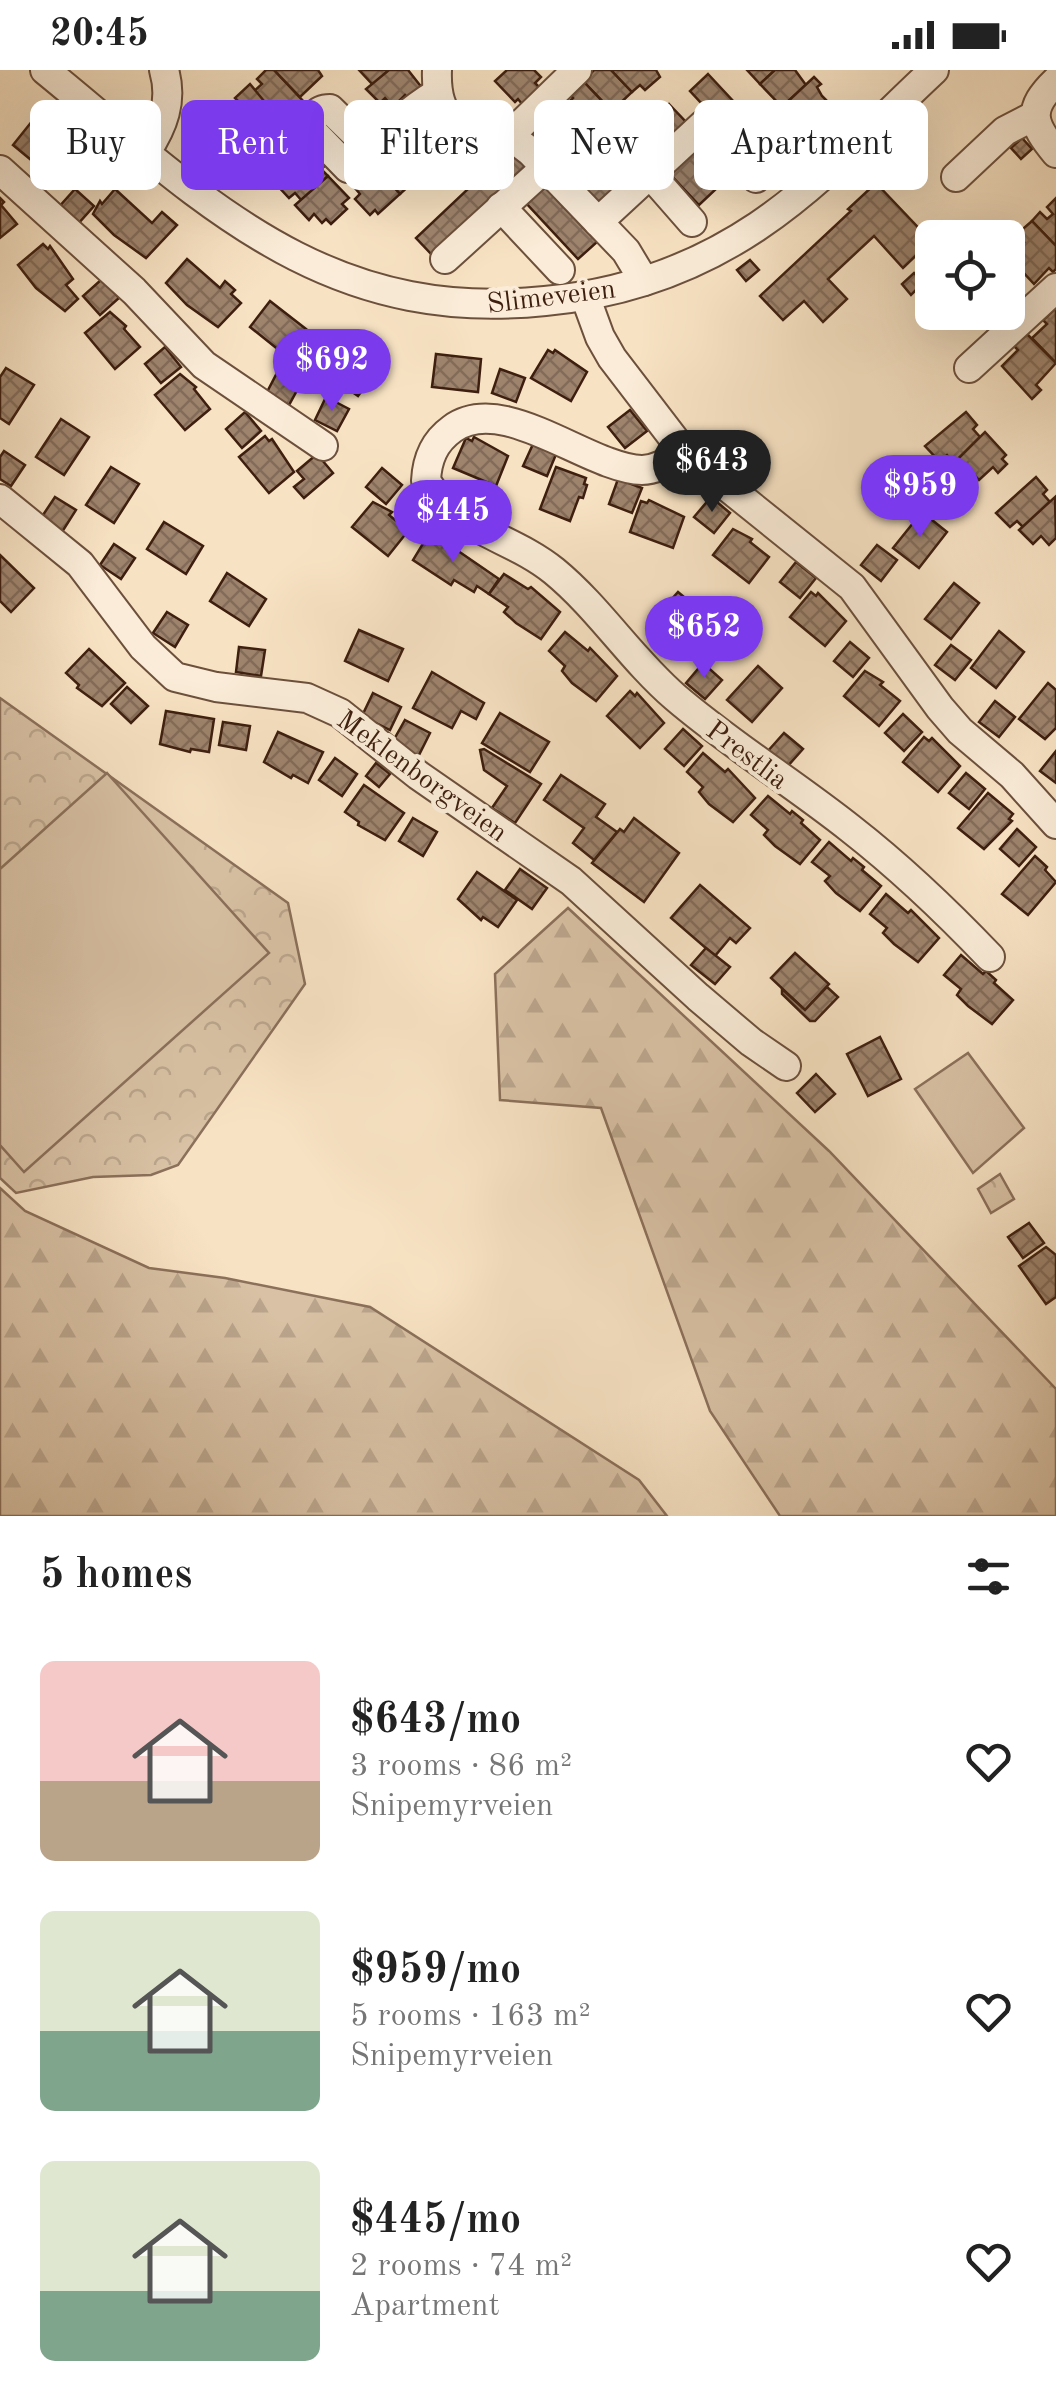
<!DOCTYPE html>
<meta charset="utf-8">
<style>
body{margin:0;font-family:"Old Standard TT",serif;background:#f2f2f2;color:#222;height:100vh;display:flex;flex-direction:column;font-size:38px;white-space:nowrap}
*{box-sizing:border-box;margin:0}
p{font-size:32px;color:#767676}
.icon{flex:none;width:55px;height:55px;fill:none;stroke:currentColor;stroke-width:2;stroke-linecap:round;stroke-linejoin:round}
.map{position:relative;height:1446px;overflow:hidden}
.side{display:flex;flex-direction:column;background:#fff;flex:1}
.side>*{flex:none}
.top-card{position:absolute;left:30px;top:30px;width:998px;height:90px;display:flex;gap:20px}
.controls{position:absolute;left:915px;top:150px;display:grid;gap:20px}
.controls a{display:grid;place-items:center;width:110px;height:110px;border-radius:15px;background:#fff;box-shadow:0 10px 40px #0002;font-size:50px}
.price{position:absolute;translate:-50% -85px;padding:0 22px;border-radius:35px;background:#7c3aed;color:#fff;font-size:32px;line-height:65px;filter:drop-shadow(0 2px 5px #0008)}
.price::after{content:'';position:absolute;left:50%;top:60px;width:30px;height:22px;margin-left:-15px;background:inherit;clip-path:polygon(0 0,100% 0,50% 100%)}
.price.current{background:#222;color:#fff}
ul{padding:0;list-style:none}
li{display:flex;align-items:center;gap:30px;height:250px;padding:0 40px}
li span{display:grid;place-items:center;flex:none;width:280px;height:200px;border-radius:15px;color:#555}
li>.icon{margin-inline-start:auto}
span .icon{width:120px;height:120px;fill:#fffc;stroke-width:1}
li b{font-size:42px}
h2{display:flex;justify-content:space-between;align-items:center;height:120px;padding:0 40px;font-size:42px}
.chip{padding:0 35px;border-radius:15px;background:#fff;box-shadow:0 10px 40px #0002;font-size:35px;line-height:90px}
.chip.current{background:#7c3aed;color:#fff}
.status{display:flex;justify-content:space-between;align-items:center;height:70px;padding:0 50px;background:#fff;direction:ltr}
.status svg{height:28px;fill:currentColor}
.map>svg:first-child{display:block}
.forest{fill:url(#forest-firs);stroke:#8b705a;stroke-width:2.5}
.park{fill:url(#park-crowns);stroke:#8b705a;stroke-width:2.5}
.garden{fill:#d8c1a4;stroke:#8b705a;stroke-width:2.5}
.building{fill:url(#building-cross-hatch);stroke:#3e1f0f;stroke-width:2.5}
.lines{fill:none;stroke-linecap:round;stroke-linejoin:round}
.minor-casing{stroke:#6c503c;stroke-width:32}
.minor{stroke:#faecd8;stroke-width:28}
.labels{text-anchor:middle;stroke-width:9;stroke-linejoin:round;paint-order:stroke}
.street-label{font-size:28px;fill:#3e1f0f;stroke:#faecd8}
</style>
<div class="status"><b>20:45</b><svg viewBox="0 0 49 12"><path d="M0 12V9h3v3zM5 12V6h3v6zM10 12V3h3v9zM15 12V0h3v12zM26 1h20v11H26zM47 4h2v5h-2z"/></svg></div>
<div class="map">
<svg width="1056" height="1446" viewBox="0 0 1056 1446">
<defs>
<pattern id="forest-firs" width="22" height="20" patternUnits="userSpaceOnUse" patternTransform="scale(2.5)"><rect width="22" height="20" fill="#d8c1a4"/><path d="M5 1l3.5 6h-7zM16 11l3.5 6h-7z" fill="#baa58c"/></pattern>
<pattern id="park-crowns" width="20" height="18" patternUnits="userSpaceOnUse" patternTransform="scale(2.5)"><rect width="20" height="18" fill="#d8c1a4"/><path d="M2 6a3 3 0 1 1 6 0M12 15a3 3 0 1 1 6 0" fill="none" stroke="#baa58c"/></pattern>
<pattern id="building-cross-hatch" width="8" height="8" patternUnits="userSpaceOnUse" patternTransform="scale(2.5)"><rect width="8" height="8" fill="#9e846d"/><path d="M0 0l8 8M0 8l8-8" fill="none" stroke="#826b58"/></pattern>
</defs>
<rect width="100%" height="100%" fill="#f7e2c3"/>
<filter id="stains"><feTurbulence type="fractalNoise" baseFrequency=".002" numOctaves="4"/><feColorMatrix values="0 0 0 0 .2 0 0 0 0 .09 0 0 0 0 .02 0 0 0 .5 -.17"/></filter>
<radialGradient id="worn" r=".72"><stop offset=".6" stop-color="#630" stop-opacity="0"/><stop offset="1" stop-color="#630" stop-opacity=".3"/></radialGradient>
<g class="forest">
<polygon points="568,838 829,1081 1056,1319 1056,1446 780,1446 710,1341 601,1038 500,1030 495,904"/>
<polygon points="0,1118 25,1141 149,1198 225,1208 370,1237 639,1410 667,1446 0,1446"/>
</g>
<g class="park">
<polygon points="0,628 288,833 305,914 178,1095 151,1105 93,1107 16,1123 0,1108"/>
<polygon points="1000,1104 1014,1129 991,1143 978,1119"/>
</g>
<g class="garden">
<polygon points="107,703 269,883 24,1102 0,1075 0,799"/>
<polygon points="968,983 1024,1058 973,1103 915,1019"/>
</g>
<g class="building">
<polygon points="266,0 274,0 304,32 289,45 285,41 278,48 253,22 262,14 257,9"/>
<polygon points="274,0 318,0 322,6 300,27"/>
<polygon points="359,0 389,0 373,15"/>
<polygon points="389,0 408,0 423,19 410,30 405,25 393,37 385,28 380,33 366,19"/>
<polygon points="507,0 534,0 541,7 535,13 540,18 522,34 518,29 515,32 495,11"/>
<polygon points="594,0 611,0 632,22 612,41 583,11"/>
<polygon points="611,0 656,0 660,7 645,20 640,15 632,22"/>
<polygon points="747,0 775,0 760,14"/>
<polygon points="775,0 795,0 806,15 782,37 760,14"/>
<polygon points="708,4 775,76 757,93 690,21"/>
<polygon points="814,7 821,14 817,17 822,26 831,35 807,57 785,34"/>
<polygon points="583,11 617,47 602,60 597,55 591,61 566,35 573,28 569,24"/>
<polygon points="250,14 278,48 271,54 276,59 262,71 233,40 241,34 235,28"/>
<polygon points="669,34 686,52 599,133 581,114"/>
<polygon points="566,35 596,66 582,80 577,74 568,82 565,79 560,83 544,67 549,62 544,56"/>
<polygon points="233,40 262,71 247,85 243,80 235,87 211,61"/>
<polygon points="33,50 73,85 68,90 63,86 48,104 13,75"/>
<polygon points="420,57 426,63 431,58 445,73 440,78 450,89 435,103 429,97 422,104 398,78"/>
<polygon points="293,60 306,74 302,78 307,84 281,108 261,87"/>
<polygon points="1022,68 1032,79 1021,89 1011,78"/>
<polygon points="703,70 733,103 699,135 668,102"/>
<polygon points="393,73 422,104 400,124 376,98 384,91 379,86"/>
<polygon points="496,79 503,87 511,79 528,98 433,186 416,168 485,103 478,95"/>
<polygon points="312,81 326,95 321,99 328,106 302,131 295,123 289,128 275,113"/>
<polygon points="376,98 400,124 378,144 375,140 370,145 355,129 360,124 355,118"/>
<polygon points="328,106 349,128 342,134 347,139 331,154 326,149 322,153 314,144 309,150 295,135"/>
<polygon points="876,113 931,171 903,198 874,166 828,209 847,229 823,252 804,231 783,250 760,226 851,141 848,139"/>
<polygon points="544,116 597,172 578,189 526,133"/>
<polygon points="75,119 94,136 77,155 58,138"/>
<polygon points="115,119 152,153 162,142 177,155 146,188 114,165 93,144 100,131 102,134"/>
<polygon points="0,128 4,132 1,135 17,154 0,168"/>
<polygon points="1056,128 1056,176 1032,151 1040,142 1047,149 1053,144 1047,137"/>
<polygon points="1032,151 1056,176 1056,199 1053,202 1049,198 1034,214 1008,186 1008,176 1012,172 1017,178 1024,172 1017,164"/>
<polygon points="43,174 48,179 50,176 73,209 66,215 78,229 65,241 36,218 18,195"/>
<polygon points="187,189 220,218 225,211 235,220 231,224 241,233 218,257 187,235 166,213"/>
<polygon points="750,190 759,200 746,211 737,200"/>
<polygon points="914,203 923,213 911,225 902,214"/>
<polygon points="102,209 119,228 100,245 83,226"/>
<polygon points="270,231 306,259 285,285 250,257"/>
<polygon points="1056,238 1056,293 1032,268 1047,254 1043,250"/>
<polygon points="110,242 126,256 124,259 140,277 115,299 85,263"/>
<polygon points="1027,264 1056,293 1036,315 1041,320 1032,329 1002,296 1018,280 1014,276"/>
<polygon points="340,273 377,300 358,326 321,300"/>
<polygon points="165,277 181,297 161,313 145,294"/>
<polygon points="548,280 553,283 555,280 587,302 571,331 531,308"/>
<polygon points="436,284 481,289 478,322 432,317"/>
<polygon points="6,298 34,315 9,354 0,348 0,307"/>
<polygon points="500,299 525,308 516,332 492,323"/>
<polygon points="278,301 301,313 289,335 266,324"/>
<polygon points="180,304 196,317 194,319 210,339 185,360 155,325"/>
<polygon points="326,327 349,339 337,361 315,350"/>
<polygon points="630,340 647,361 625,378 608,357"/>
<polygon points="245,342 261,361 242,378 226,359"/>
<polygon points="966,342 977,355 973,359 980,367 954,393 947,385 940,392 925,376"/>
<polygon points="61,349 89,367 64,405 36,387"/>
<polygon points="985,362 1006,385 1002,389 1007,394 998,403 993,397 979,410 971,401 963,409 949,395 954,393"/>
<polygon points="265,366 269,371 272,369 294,402 269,423 239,387"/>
<polygon points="474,367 508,386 496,416 453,398 466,368 472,371"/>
<polygon points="534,372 557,382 547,406 523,396"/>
<polygon points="4,381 25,395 11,416 0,409 0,387"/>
<polygon points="317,384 333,403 304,428 294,417 304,409 297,401"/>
<polygon points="111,397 139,414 114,453 86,435"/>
<polygon points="556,397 586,408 584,414 587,415 583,428 579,427 570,451 540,439"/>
<polygon points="382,398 402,415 386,434 366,417"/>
<polygon points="1036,407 1047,420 1043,424 1050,432 1024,458 1017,451 1010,457 996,443"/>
<polygon points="618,409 642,418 632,443 609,434"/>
<polygon points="55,427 76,440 62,462 41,448"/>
<polygon points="711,427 730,443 714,463 694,447"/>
<polygon points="1055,427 1056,468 1049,475 1041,466 1033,474 1019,460"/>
<polygon points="649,430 684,447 673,478 630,462 641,431 647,433"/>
<polygon points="373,432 392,442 389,445 408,461 388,486 352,457"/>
<polygon points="922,442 947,462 919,498 893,478"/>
<polygon points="164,452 203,476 186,504 147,479"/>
<polygon points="733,459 752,469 750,472 769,487 749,513 713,485"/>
<polygon points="430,462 449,471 448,474 499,509 489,524 477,516 474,522 454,510 451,515 413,490"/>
<polygon points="114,474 135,488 121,509 100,495"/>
<polygon points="877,475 897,490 881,511 861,495"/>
<polygon points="0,485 34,518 11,542 0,531"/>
<polygon points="796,492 816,508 800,528 780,512"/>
<polygon points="227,503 266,529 249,556 210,531"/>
<polygon points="504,504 528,519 531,517 560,542 541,569 516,553 504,542 508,537 489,524"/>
<polygon points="954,513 979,533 951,569 925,549"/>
<polygon points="678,522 703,543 673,578 648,556"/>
<polygon points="811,522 816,526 818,523 846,551 825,576 790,547"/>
<polygon points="167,542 188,555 175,577 153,563"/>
<polygon points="359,560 403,579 388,611 345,591"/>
<polygon points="999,561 1024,582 996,618 971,598"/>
<polygon points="565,562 588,581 590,578 617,606 596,631 572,613 562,601 565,596 549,581"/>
<polygon points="850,572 869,588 853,607 834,591"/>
<polygon points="951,575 971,590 955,610 935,595"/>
<polygon points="239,577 265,580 261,606 236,602"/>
<polygon points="89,579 125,613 102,636 77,618 79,615 66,603"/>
<polygon points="703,593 722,610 705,629 686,613"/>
<polygon points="758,596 782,618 752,652 727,630"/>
<polygon points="865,601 883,612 880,615 900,631 879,656 844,626"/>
<polygon points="432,602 484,633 476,649 461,641 452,658 413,638"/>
<polygon points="1048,613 1056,620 1056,658 1045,669 1019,649"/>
<polygon points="127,617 148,636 131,653 111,634"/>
<polygon points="630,621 635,626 637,623 664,653 640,678 607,646"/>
<polygon points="373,623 401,637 390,660 362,646"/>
<polygon points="995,631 1015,647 999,667 979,652"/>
<polygon points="166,641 214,649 209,682 191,679 190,682 160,674"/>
<polygon points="500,643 549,672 530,702 482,673"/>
<polygon points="903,644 922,662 904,681 885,663"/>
<polygon points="405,650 430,663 418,687 392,673"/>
<polygon points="223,652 250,656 246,680 219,675"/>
<polygon points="683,659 702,676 684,696 665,679"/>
<polygon points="278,662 323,682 308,713 293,705 291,708 264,692"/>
<polygon points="784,663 803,679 786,698 767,682"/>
<polygon points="924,667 929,671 932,668 960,696 938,722 903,692"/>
<polygon points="484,679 541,714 515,753 492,738 507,716 484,700 480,680"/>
<polygon points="1056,681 1056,713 1040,701"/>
<polygon points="703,683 725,702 728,699 755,728 733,752 709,734 699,722 703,717 687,702"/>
<polygon points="335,688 357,704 342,726 319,710"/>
<polygon points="376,693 390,704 379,717 366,706"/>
<polygon points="966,703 985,719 969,739 949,723"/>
<polygon points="561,705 605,734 596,747 617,762 594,790 573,773 584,758 544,730"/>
<polygon points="364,715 404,743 385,770 358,755 359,752 345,742"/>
<polygon points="988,723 1013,744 1009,749 1012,751 984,779 958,758"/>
<polygon points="768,726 790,744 792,741 803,750 801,753 820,770 800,794 775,776 764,765 768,760 751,745"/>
<polygon points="413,748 437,762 423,786 399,771"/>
<polygon points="634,748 679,783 644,832 592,793 620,759 624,762"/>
<polygon points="1017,759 1036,777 1019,796 1000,779"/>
<polygon points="829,772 851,791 853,788 864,797 862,800 881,816 860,841 836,823 825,811 830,806 812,792"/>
<polygon points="1035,786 1047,797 1045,800 1056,812 1028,845 1002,824"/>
<polygon points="520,799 547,818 532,839 505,820"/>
<polygon points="477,802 517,830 498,857 483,847 481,850 458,829"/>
<polygon points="700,815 750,858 736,873 730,868 715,886 671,848"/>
<polygon points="886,824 908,843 911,840 939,868 918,892 894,874 883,863 887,858 870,844"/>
<polygon points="706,878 730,897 715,914 691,895"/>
<polygon points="795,883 829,914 805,940 771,908"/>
<polygon points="961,885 983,904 986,901 996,910 994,913 1013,930 992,954 968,936 957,925 961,919 944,905"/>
<polygon points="827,917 838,927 815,951 810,951 782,924 782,919 805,940"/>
<polygon points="880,967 901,1009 868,1026 847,984"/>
<polygon points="816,1004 835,1024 815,1042 797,1023"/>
<polygon points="1029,1153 1044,1173 1023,1188 1008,1167"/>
<polygon points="1046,1177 1056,1185 1056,1227 1046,1234 1019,1196"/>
</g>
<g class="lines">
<g class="minor-casing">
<g id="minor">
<path d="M45,0C204,130 323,254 545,231C621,224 694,199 758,156C822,113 877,53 934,0"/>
<path d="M437,0C435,50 458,65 506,69L577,0"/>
<path d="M1056,11C1027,39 1031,53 1056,83"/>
<polyline points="506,69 518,72 531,82 626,181 644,211"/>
<path d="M370,78L330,39C317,39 309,49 313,62L348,98C376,72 403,44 436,24"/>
<path d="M146,82C163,56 173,31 164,0"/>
<polyline points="0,100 134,221 204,295 323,376"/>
<polyline points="650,104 692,152"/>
<polyline points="956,107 1005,61 1034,46"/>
<polyline points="501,137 560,200"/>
<polyline points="598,152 704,54 756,108"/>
<polyline points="445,189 545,98"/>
<polyline points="585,226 600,267 612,288 684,382 852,517 940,638 960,661 1012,705 1056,754"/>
<polyline points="969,298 1056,218"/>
<path d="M684,382C670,390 658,400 642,400C589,399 503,321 452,359C434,372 427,389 426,411C456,461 511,466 554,501C599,538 631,589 675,627C731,675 793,713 851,759C901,798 946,841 990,887"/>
<polyline points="0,429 80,494 143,577 175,607 216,617 307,628 340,643 418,705 571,811 698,927 751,972 786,996"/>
</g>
</g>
<use href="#minor" class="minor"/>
</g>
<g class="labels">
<g class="street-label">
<text transform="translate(551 225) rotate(-7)" y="10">Slimeveien</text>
<text transform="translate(748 684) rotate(37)" y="10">Prestlia</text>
<text transform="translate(423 705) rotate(36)" y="10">Meklenborgveien</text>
</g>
</g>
<rect width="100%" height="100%" filter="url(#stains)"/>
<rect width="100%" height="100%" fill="url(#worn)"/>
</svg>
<div class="controls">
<a><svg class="icon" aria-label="locate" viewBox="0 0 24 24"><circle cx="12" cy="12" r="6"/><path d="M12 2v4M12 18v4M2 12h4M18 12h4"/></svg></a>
</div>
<b class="price" style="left:332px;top:344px">$692</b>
<b class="price current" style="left:712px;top:445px">$643</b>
<b class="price" style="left:920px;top:470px">$959</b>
<b class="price" style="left:453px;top:495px">$445</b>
<b class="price" style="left:704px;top:611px">$652</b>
<div class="top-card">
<a class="chip">Buy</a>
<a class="chip current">Rent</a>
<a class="chip">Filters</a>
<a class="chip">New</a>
<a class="chip">Apartment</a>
</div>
</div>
<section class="side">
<h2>5 homes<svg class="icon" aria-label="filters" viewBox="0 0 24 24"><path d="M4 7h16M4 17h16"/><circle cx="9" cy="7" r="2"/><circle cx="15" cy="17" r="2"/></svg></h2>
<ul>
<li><span style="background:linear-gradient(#f6c9c9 60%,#b9a48a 0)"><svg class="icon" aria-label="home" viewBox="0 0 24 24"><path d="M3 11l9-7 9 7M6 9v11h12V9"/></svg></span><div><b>$643/mo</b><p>3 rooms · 86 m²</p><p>Snipemyrveien</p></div><svg class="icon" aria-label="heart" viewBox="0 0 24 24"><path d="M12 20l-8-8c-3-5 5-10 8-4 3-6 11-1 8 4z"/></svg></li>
<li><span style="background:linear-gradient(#dfe7d0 60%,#7fa58c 0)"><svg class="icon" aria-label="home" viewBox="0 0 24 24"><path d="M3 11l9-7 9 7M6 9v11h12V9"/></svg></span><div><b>$959/mo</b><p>5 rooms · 163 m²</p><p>Snipemyrveien</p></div><svg class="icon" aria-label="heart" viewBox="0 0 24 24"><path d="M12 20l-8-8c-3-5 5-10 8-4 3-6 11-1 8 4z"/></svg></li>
<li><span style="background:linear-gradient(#dfe7d0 65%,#7fa58c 0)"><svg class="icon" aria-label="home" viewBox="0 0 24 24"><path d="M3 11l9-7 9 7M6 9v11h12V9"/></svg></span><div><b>$445/mo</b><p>2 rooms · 74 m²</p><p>Apartment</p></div><svg class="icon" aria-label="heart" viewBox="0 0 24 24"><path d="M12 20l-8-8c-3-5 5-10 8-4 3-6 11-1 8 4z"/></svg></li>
</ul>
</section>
